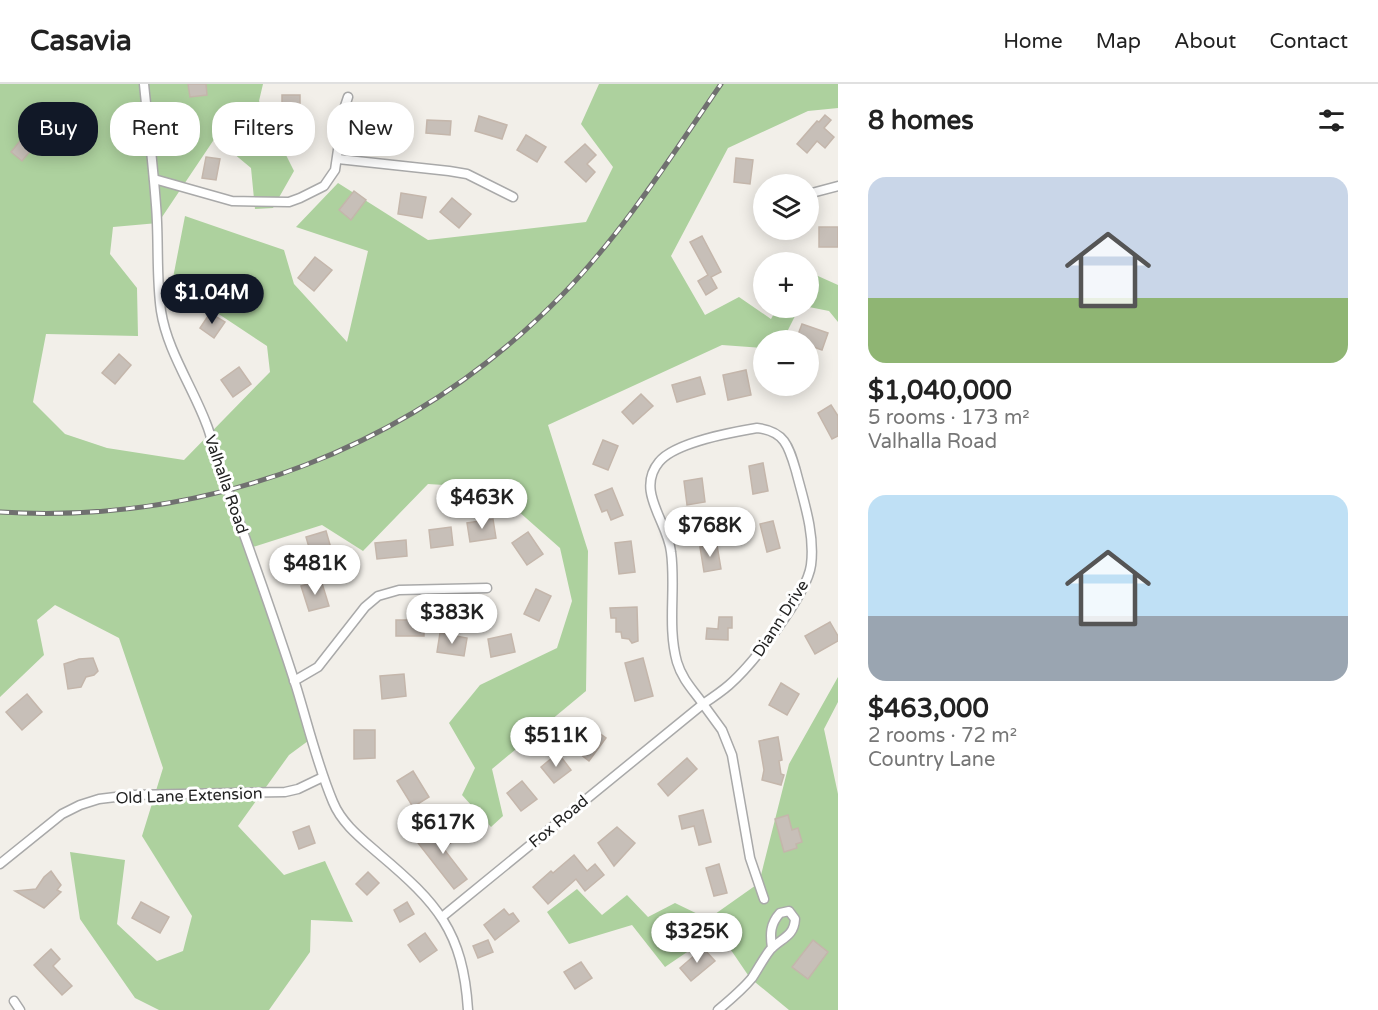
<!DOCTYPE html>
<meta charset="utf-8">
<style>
body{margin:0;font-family:"Varela Round",sans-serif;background:#f2f2f2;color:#222;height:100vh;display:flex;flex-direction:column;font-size:22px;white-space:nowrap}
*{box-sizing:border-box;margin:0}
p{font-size:20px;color:#767676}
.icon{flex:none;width:33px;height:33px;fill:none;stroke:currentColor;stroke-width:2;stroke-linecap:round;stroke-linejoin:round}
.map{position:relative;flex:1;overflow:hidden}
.drawer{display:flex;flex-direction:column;background:#fff;width:540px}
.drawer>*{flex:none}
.top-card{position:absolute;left:18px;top:18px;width:570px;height:54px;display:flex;gap:12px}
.tools{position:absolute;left:753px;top:90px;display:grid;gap:12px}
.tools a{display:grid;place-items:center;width:66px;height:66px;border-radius:50%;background:#fff;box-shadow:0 3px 15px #0003;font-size:30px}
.price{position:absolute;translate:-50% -51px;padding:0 14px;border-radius:21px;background:#fff;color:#222;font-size:20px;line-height:39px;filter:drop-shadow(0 2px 3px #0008)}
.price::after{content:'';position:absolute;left:50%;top:36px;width:18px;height:14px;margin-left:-9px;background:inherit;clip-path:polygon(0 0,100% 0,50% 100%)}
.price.selected{background:#111827;color:#fff}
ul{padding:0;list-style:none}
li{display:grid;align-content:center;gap:12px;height:318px;padding:0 30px}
li span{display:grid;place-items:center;height:186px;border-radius:18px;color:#555}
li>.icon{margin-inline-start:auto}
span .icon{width:108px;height:108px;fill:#fffc;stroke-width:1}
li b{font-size:26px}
h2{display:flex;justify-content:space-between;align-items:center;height:72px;padding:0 30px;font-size:26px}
.tag{padding:0 21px;border-radius:24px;background:#fff;box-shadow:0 3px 15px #0003;font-size:21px;line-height:54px}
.tag.selected{background:#111827;color:#fff}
header{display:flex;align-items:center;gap:36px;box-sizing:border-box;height:84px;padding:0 30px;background:#fff;border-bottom:2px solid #e0e0e0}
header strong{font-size:28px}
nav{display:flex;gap:33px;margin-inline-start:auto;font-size:21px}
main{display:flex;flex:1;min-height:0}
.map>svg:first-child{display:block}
.forest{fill:#add19e}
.building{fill:#c7bfb8;stroke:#c4b6ab;stroke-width:1.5}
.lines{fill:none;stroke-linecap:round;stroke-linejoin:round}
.street-casing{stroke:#a9a9a9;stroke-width:11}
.street{stroke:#fff;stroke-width:8}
.rail-casing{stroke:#707070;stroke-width:5}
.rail{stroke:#fff;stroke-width:3;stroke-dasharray:9;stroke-linecap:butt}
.labels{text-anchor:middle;stroke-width:6;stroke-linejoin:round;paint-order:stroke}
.street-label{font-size:16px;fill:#222;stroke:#fff}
</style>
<header>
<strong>Casavia</strong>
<nav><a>Home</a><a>Map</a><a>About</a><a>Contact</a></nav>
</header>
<main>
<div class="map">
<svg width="838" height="926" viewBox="0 0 838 926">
<rect width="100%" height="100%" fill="#f2efe9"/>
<g class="forest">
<polygon points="0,0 263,0 259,17 294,87 273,124 255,125 251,84 215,54 158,139 113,143 110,170 137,204 138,252 46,250 33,318 65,350 107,364 184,376 270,288 267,262 172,199 185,132 284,166 294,200 347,258 368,167 296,143 338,99 428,156 586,138 613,83 581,40 599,0 838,0 838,24 808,27 728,64 671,172 705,231 739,213 771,235 777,224 799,224 783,256 764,256 763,264 722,261 548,341 588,467 586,607 492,685 503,732 491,743 462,711 475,684 449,639 480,601 557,564 572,517 560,464 492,404 428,400 363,467 322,441 250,464 308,657 289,671 238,742 284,791 325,777 353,838 311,836 310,868 269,926 159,926 135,914 80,835 70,768 125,776 117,840 157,877 183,867 192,832 142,752 163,684 119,554 55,521 37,536 44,571 0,613"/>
<polygon points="809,188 838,201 838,238 829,227 809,223"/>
<polygon points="838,593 838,618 824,645 838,710 838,926 789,926 750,894 718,847 665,883 632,841 569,860 547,828 577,805 602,831 627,811 648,833 675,819 708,835 759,799 789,680"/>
</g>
<g class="building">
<polygon points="188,0 206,0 207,11 190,13"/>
<polygon points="282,11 300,11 300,33 282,32"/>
<polygon points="380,25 407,31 403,50 376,44"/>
<polygon points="825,31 831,36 824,44 834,53 825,64 817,57 807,69 797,60 817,37 819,38"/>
<polygon points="479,32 507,41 502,55 475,47"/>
<polygon points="427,36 451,37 450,51 426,49"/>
<polygon points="291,46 305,48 302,66 288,64"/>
<polygon points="45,48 77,49 77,66 45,66"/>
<polygon points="526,51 546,63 537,78 517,66"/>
<polygon points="20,57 31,66 22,77 11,68"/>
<polygon points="585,60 596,71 587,80 595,88 586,98 565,78"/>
<polygon points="206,73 220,75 216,96 202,94"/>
<polygon points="736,74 753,76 750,100 734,98"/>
<polygon points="354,107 366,116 351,136 339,126"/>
<polygon points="401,109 426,113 422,134 398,130"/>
<polygon points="452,114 471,130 459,144 440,128"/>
<rect x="819" y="143" width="19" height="20"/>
<polygon points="702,152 721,188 711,193 717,204 706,211 698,197 708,191 690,158"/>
<polygon points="315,173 332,186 314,207 298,194"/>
<polygon points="210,229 225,238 214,254 200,244"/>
<polygon points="802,240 828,249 822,266 808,261 808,256 796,256"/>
<polygon points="119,270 131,281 115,300 102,289"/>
<polygon points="239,283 251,300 233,313 221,296"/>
<polygon points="746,286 751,311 728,316 723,291"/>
<polygon points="700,293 705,310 677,318 672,301"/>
<polygon points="641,310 653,322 633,340 622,328"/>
<polygon points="831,321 838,332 838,352 832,355 818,329"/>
<polygon points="603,356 618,362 608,386 593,380"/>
<polygon points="763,379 768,407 753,410 749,382"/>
<polygon points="702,394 705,418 687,421 684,397"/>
<polygon points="612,404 623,431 611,436 607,426 602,428 595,411"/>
<polygon points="493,435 496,454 470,458 467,439"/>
<polygon points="773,437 780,464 767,468 760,440"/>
<polygon points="451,443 453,461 431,464 429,446"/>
<polygon points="326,447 335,478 315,484 306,453"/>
<polygon points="528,448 543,470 527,481 512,459"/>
<polygon points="406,456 407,472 377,475 375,459"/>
<polygon points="631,457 635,488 619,490 615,459"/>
<polygon points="717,461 721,485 704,488 700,463"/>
<polygon points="321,496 329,522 309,527 301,502"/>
<polygon points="536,505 551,512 539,537 524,530"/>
<polygon points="637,523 638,557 632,559 629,555 622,554 621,548 616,548 616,534 611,534 610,524"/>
<polygon points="719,533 732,533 732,544 728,544 728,556 706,555 707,544 718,545"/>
<rect x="396" y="536" width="28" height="16"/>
<polygon points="830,538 838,552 838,557 815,570 805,552"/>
<polygon points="440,549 467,554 464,572 437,568"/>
<polygon points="511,550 515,568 491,573 488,555"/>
<polygon points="93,574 98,587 94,591 86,593 81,603 68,605 64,580 79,575"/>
<polygon points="643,574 653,612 635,617 625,579"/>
<polygon points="404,590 406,612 382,615 380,592"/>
<polygon points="781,599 799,610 787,631 769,621"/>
<polygon points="27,610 42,628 22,646 6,628"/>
<polygon points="592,644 606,654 589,677 575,666"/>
<polygon points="354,646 375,646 375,674 354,675"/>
<polygon points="778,653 782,676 779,677 781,690 784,691 781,701 762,696 764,686 759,657"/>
<polygon points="558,669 571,686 554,699 541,683"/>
<polygon points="687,674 697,685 668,712 658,700"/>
<polygon points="413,687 429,713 413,723 397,697"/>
<polygon points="522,697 537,715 521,727 507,709"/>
<polygon points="703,726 711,758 699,761 694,742 682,745 679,732"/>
<polygon points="788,731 792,746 798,744 802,758 796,760 797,764 784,768 775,735"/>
<polygon points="443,740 455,756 443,764 467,795 454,805 418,759"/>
<polygon points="309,742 315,759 299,765 293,748"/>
<polygon points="617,743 635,759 614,782 598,759"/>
<polygon points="574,771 587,787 595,780 604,791 585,807 576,795 548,820 533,803 551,787 553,789"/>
<polygon points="719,780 727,809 714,812 706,784"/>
<polygon points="51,787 61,801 57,806 61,808 44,824 15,807 36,805 44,793"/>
<polygon points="368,788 379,799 367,811 356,800"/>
<polygon points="141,818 169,833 160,849 132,834"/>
<polygon points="407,818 414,830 400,838 394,826"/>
<polygon points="504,825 509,831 513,829 519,837 495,856 484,841"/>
<polygon points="425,849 437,866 420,878 408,861"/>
<polygon points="488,856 493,868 478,874 473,862"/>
<polygon points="813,856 828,868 808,895 792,883"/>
<polygon points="703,864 715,877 691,897 680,884"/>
<polygon points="51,865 60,875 53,882 72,902 62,911 34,881"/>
<polygon points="581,878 592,894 575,905 564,888"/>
</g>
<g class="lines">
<g class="street-casing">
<g id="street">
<path d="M144,0C148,40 153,80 156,121C159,156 156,192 161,227C167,266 192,302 206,339C212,353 214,368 219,382C246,455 272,528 296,602C308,641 317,680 333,718C342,740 362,755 379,770C437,819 463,847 468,926"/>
<polyline points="338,75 449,87 467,90 513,113"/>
<polyline points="154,95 232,117 289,118 300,114 324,102 335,86 344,25 348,13"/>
<polyline points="808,110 838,102"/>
<path d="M757,344C785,347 789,363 796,387C804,418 815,450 811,481C807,511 752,581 729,601C721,608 712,614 703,620C693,606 682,595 677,578C667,542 676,504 671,468C668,438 635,407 659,378C675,358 733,348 757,344Z"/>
<polyline points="294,597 318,583 365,523 378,512 399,506 487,504"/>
<polyline points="0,780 62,730 80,721 99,715 132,711 285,708 298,705 323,693"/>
<polyline points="442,833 703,620 722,646 732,671 750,774 764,815"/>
<polyline points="14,917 20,926"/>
<path d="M718,926C730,916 742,906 752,894C758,885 763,875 770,866C781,854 794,853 795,835L789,827L780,829C770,840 770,850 772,864"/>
</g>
</g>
<use href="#street" class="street"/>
<g class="rail-casing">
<path id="rail" d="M0,428C212,441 416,362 564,209C624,147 672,71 721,0"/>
</g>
<use href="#rail" class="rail"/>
</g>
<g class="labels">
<g class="street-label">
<text transform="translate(227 400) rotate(71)" y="6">Valhalla Road</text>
<text transform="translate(780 534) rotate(-57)" y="6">Diann Drive</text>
<text transform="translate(189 711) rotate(-2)" y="6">Old Lane Extension</text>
<text transform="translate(558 737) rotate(-40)" y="6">Fox Road</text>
</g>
</g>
</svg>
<div class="tools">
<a><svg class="icon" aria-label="layers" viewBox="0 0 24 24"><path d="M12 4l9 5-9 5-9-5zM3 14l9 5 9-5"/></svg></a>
<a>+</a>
<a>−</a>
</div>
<b class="price selected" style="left:212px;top:241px">$1.04M</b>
<b class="price" style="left:482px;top:446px">$463K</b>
<b class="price" style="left:710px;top:474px">$768K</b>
<b class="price" style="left:315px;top:512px">$481K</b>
<b class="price" style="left:452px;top:561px">$383K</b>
<b class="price" style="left:556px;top:684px">$511K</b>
<b class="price" style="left:443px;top:771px">$617K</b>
<b class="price" style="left:697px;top:880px">$325K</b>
<div class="top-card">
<a class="tag selected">Buy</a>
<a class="tag">Rent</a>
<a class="tag">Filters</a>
<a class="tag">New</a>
</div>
</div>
<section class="drawer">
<h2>8 homes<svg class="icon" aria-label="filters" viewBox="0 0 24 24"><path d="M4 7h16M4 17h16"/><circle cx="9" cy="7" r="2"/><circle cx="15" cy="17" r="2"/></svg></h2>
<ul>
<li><span style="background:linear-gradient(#c9d6e8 65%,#8fb573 0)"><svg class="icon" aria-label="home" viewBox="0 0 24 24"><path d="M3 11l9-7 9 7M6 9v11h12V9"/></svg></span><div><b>$1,040,000</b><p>5 rooms · 173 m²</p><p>Valhalla Road</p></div></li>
<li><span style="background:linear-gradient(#bfe0f5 65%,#9aa5b1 0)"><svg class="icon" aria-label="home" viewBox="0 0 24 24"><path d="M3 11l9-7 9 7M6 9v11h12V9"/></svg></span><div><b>$463,000</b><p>2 rooms · 72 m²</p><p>Country Lane</p></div></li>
</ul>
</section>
</main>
